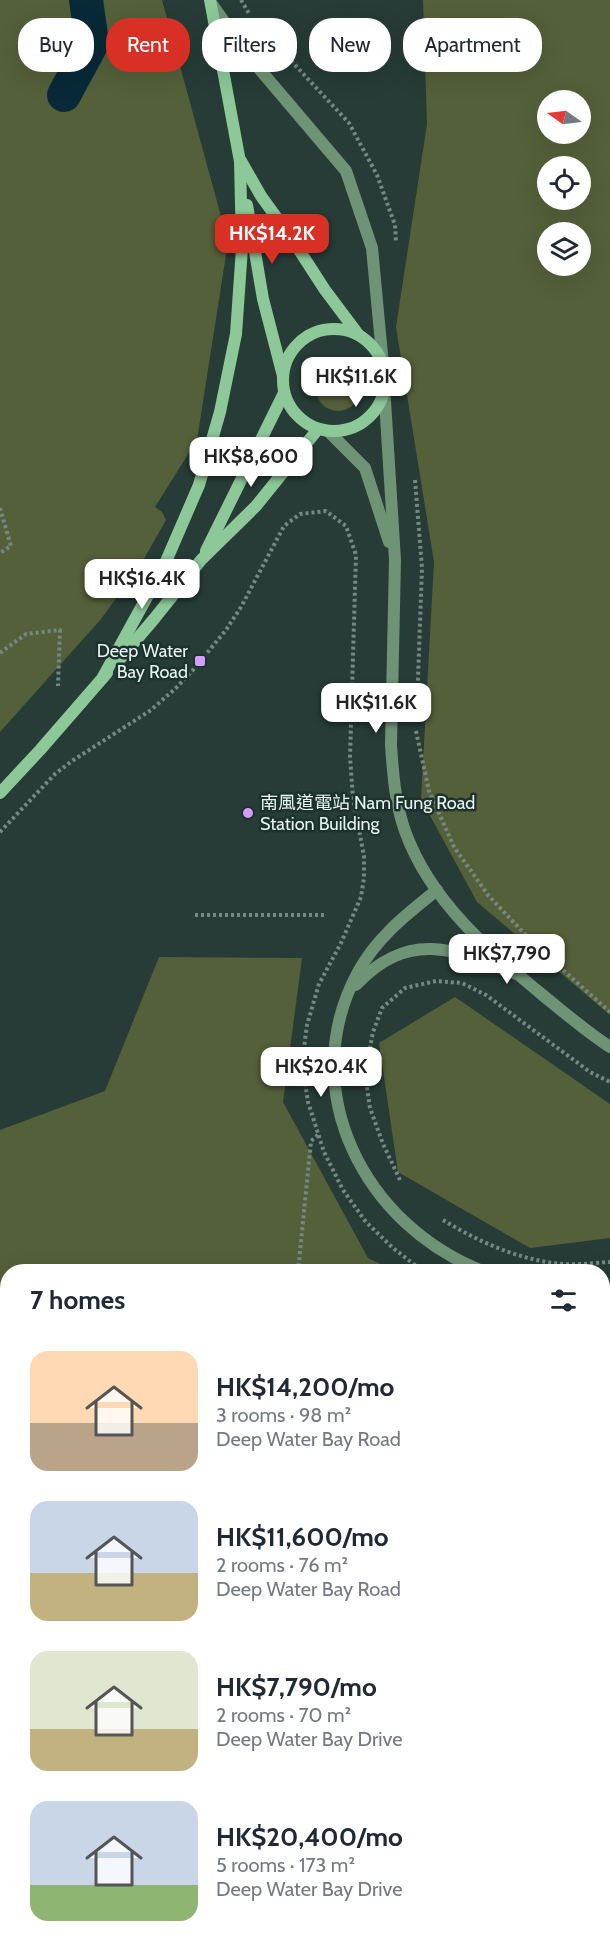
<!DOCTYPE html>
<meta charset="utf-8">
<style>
body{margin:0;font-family:Cabin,"Noto Sans TC",sans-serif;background:#f2f2f3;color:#1f2937;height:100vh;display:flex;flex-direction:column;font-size:22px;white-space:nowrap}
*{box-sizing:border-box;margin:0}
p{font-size:20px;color:#747a83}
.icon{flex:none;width:33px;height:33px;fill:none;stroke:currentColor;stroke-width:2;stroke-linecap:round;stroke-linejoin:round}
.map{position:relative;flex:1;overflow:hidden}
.details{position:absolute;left:0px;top:1264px;width:610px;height:686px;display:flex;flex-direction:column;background:#fff;border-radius:24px 24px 0 0;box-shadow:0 6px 24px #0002}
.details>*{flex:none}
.guide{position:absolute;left:18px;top:18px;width:574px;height:54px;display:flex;gap:12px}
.needle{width:39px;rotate:284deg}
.buttons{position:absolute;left:537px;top:90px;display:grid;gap:12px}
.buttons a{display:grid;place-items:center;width:54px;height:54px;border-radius:50%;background:#fff;box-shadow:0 6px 24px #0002;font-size:30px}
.price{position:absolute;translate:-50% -51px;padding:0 14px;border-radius:12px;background:#fff;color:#222;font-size:20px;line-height:39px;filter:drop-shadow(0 2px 3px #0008)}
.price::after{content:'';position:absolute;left:50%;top:36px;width:18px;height:14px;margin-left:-9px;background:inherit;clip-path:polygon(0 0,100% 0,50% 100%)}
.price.current{background:#d93025;color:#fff}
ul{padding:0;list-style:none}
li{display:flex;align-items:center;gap:18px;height:150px;padding:0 30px}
li span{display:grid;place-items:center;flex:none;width:168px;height:120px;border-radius:18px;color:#555}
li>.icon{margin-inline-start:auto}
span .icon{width:72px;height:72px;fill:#fffc;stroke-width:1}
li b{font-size:26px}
h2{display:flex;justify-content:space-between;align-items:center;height:72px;padding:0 30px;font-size:26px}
.pill{padding:0 21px;border-radius:24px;background:#fff;box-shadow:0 6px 24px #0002;font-size:21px;line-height:54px}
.pill.current{background:#d93025;color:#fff}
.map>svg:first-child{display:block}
.green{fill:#54603a;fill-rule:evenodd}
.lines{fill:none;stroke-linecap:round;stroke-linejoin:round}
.canal{stroke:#082937;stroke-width:34}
.path{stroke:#768883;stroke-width:4;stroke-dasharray:3 3;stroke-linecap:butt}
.service{stroke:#6f9475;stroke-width:12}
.minor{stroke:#6f9475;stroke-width:12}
.tertiary{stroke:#6f9475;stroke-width:12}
.secondary{stroke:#8cc898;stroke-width:12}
.poi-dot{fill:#d49cfc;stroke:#1d322d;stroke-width:2}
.labels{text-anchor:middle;stroke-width:5;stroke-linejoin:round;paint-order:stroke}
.poi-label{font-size:18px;fill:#e6f3ef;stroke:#1d322d;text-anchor:end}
</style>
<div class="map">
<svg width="610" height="1949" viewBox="0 0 610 1949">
<rect width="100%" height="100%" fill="#273c37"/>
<g class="green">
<polygon points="0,0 162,0 228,242 197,440 155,507 162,512 166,520 141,564 101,619 0,732"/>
<path d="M423,0H610V1015L477,902L421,799L434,562L396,327L427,124ZM548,100H580V134H548ZM548,166H580V200H548ZM580,232V266H548V232Z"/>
<circle cx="338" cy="389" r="22"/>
<polygon points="159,957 302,958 283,1102 368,1258 397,1272 8,1272 7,1878 0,1875 0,1130 105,1091"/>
<polygon points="455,997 610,1104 610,1238 530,1248 398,1172 379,1043"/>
<polygon points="603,1314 610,1314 610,1639 603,1634"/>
<polygon points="7,1917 8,1942 227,1943 226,1949 0,1949"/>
</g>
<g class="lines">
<polyline class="canal" points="64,95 92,43 86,0"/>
<g class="path">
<polyline points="241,0 250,15"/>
<polyline points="254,21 349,123 377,175 395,225 396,242"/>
<polyline points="415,480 422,568 417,706"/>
<polyline points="0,508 11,546 0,553"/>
<polyline points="0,653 26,634 60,630 58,686"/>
<polyline points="416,731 429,791 454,847 488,895 536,946 610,1012"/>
<polyline points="0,832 55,774 72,761 151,710 176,688 193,670 226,630 241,607 284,526 300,514 326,511 346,526 356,555 350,757 353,798 364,856 364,878 361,897 341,943 319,984 307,1025 302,1063 308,1102 324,1152 343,1190 366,1222 393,1248 424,1272"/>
<polyline points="195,915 324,915"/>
<polyline points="400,1180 383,1144 370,1108 365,1074 373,1032 382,1008 405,988 436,981 462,983 486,995 590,1072 610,1082"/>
<path d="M443,1220C479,1242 521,1261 564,1264C579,1265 595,1263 610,1262"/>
<polyline points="298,1272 311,1141 318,1135"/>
<polyline points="603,1872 610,1856"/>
<polyline points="574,1949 576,1942"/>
</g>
<g class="service">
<polyline points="211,3 250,58 346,171 372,248 383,365"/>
<polyline points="486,1949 486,1942"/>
</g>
<g class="minor">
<path d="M437,890C407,914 377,937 358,972C294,1090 365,1227 485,1272"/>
<path d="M356,985C409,929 455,949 516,974"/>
<polyline points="603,1288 610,1288"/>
<polyline points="0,1725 8,1717"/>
<polyline points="603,1807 610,1798"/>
<polyline points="231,1949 231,1942"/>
<polyline points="544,1949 545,1942"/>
</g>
<g class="tertiary">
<path d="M384,385L395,560L391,745C393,774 395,803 405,831C430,901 489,951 545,997C566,1014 587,1032 610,1047"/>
<polyline points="329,432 365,468 389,542"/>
</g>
<g class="secondary">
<polyline points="210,0 241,167"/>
<polyline points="241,161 261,196 292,239 325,290 358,334"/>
<polyline points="247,205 263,299 283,376"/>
<circle cx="334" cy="380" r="51"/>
<polyline points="206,551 284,393"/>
<polyline points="119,660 154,619 201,560 256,506 318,429"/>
<polyline points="103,677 164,566 199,485 220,412 236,334 242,248 240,160"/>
<polyline points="0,793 40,750 107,673"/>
</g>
</g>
<g class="poi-dot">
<rect x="194" y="655" width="12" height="12" rx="3"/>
<circle cx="248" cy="813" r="6"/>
</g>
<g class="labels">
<g class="poi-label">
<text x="188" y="657">Deep Water<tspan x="188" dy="21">Bay Road</tspan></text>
<text x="260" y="809" text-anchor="start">南風道電站 Nam Fung Road<tspan x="260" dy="21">Station Building</tspan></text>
</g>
</g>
</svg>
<div class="buttons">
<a><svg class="needle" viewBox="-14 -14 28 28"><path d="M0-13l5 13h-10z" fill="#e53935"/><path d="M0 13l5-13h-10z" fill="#747a83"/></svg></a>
<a><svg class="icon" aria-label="locate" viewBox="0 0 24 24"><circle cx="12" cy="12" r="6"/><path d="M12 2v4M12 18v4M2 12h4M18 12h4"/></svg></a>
<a><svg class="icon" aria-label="layers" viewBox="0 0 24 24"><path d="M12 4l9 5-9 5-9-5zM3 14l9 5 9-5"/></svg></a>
</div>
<b class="price current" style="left:272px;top:265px">HK$14.2K</b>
<b class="price" style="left:356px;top:408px">HK$11.6K</b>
<b class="price" style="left:251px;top:488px">HK$8,600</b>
<b class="price" style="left:142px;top:610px">HK$16.4K</b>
<b class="price" style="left:376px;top:734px">HK$11.6K</b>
<b class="price" style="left:507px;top:985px">HK$7,790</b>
<b class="price" style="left:321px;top:1098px">HK$20.4K</b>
<div class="guide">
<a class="pill">Buy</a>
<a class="pill current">Rent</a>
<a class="pill">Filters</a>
<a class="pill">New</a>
<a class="pill">Apartment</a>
</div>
<section class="details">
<h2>7 homes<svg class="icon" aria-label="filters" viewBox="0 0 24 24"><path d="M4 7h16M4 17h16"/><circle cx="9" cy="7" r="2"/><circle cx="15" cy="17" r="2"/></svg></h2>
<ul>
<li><span style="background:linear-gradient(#ffd9b3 60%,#b9a48a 0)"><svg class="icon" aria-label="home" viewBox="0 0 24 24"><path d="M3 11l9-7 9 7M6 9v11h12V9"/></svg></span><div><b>HK$14,200/mo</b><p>3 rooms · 98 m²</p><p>Deep Water Bay Road</p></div></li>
<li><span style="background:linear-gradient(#c9d6e8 60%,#c2b280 0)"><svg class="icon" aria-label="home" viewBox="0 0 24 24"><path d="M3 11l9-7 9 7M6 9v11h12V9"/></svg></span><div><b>HK$11,600/mo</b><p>2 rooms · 76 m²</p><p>Deep Water Bay Road</p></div></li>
<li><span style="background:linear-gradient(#dfe7d0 65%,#c2b280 0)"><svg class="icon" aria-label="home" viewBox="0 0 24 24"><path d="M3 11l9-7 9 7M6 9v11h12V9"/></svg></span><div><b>HK$7,790/mo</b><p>2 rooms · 70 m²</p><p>Deep Water Bay Drive</p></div></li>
<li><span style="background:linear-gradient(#c9d6e8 70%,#8fb573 0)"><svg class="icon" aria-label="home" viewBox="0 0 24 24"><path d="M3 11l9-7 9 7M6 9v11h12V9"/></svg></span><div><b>HK$20,400/mo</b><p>5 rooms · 173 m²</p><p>Deep Water Bay Drive</p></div></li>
</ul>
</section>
</div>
